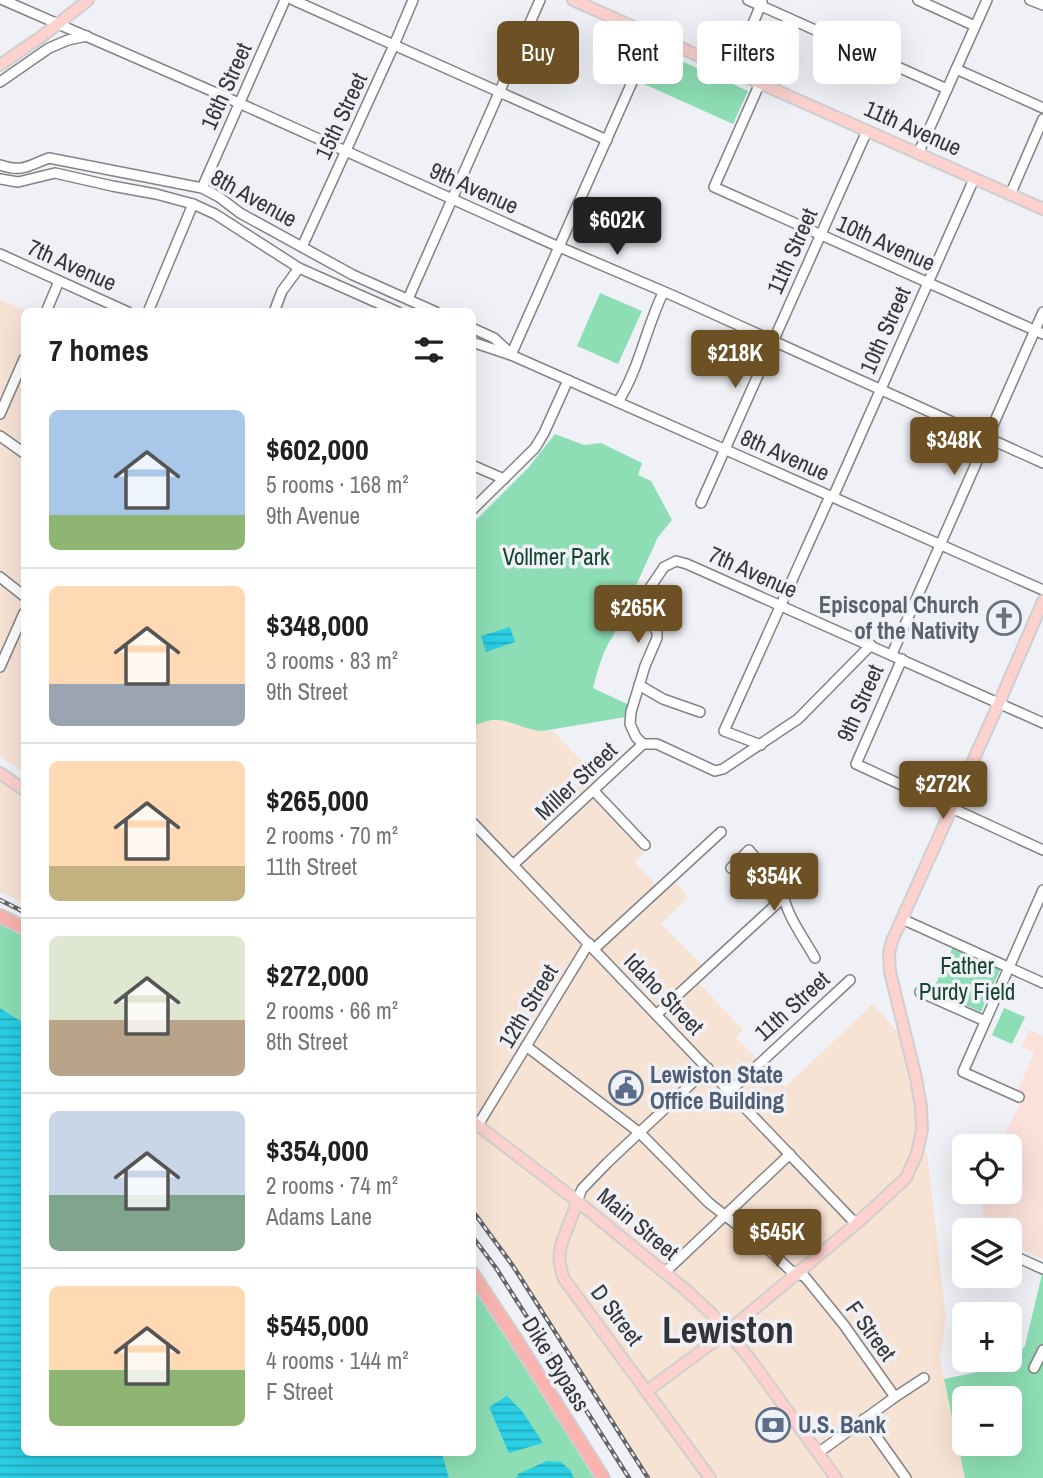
<!DOCTYPE html>
<meta charset="utf-8">
<style>
body{margin:0;font-family:"Archivo Narrow",sans-serif;background:#f6f6f6;color:#202124;height:100vh;display:flex;flex-direction:column;font-size:26px;white-space:nowrap}
*{box-sizing:border-box;margin:0}
p{font-size:23px;color:#757577}
.icon{flex:none;width:38px;height:38px;fill:none;stroke:currentColor;stroke-width:2;stroke-linecap:round;stroke-linejoin:round}
.map{position:relative;flex:1;overflow:hidden}
.sheet{position:absolute;left:21px;top:308px;width:455px;height:1148px;display:flex;flex-direction:column;background:#fff;border-radius:10px;box-shadow:0 7px 28px #0002}
.sheet>*{flex:none}
.top-card{position:absolute;left:497px;top:21px;width:441px;height:63px;display:flex;gap:14px}
.controls{position:absolute;left:952px;top:1134px;display:grid;gap:14px}
.controls a{display:grid;place-items:center;width:70px;height:70px;border-radius:10px;background:#fff;box-shadow:0 7px 28px #0002;font-size:35px}
.price{position:absolute;translate:-50% -60px;padding:0 16px;border-radius:7px;background:#6d5023;color:#fff;font-size:23px;line-height:46px;filter:drop-shadow(0 2px 4px #0008)}
.price::after{content:'';position:absolute;left:50%;top:42px;width:21px;height:16px;margin-left:-10px;background:inherit;clip-path:polygon(0 0,100% 0,50% 100%)}
.price.current{background:#222;color:#fff}
ul{padding:0;list-style:none}
li{display:flex;align-items:center;gap:21px;height:175px;padding:0 28px}
li+li{border-top:2px solid #e0e0e0}
li span{display:grid;place-items:center;flex:none;width:196px;height:140px;border-radius:10px;color:#555}
li>.icon{margin-inline-start:auto}
span .icon{width:84px;height:84px;fill:#fffc;stroke-width:1}
li b{font-size:30px}
h2{display:flex;justify-content:space-between;align-items:center;height:84px;padding:0 28px;font-size:30px}
.tag{padding:0 24px;border-radius:10px;background:#fff;box-shadow:0 7px 28px #0002;font-size:24px;line-height:63px}
.tag.current{background:#6d5023;color:#fff}
.map>svg:first-child{display:block}
.commercial{fill:#f7e3d4}
.medical{fill:#fae1d9}
.green{fill:#8ddeb4;fill-rule:evenodd}
.water{fill:url(#water-rules)}
.lines{fill:none;stroke-linecap:round;stroke-linejoin:round}
.minor-casing{stroke:#828387;stroke-width:12}
.major-casing{stroke:#cfcfcf;stroke-width:14}
.highway-casing{stroke:#cfcfcf;stroke-width:16}
.minor{stroke:#fff;stroke-width:9}
.major{stroke:#fcd1ce;stroke-width:10}
.highway{stroke:#fab3ae;stroke-width:12}
.rail-casing{stroke:#626466;stroke-width:4.5}
.rail{stroke:#eff1f6;stroke-width:2;stroke-dasharray:5;stroke-linecap:butt}
.labels{text-anchor:middle;stroke-width:7;stroke-linejoin:round;paint-order:stroke}
.street-label{font-size:23px;fill:#353638;stroke:#eff1f6}
.park-label{font-size:23px;fill:#16452f;stroke:#eff1f6}
.worship-label{font-size:23px;font-weight:bold;fill:#5b616d;stroke:#eff1f6;text-anchor:end}
.service-label{font-size:23px;font-weight:bold;fill:#4e5e75;stroke:#eff1f6;text-anchor:start}
.town-label{font-size:37px;font-weight:bold;fill:#333438;stroke:#eff1f6}
</style>
<div class="map">
<svg width="1043" height="1478" viewBox="0 0 1043 1478">
<defs>
<pattern id="water-rules" width="6" height="5" patternUnits="userSpaceOnUse" patternTransform="scale(1.75)"><rect width="6" height="5" fill="#2acee5"/><path d="M0 2.5h6" fill="none" stroke="#25a8bb"/></pattern>
</defs>
<rect width="100%" height="100%" fill="#eff1f6"/>
<g class="commercial">
<polygon points="0,300 26,311 24,312 24,773 0,756"/>
<polygon points="506,720 543,731 552,730 599,779 590,787 587,792 644,853 635,863 659,888 672,877 688,897 661,924 706,969 695,979 743,1030 736,1038 785,1087 873,1004 908,1044 916,1078 918,1153 927,1152 946,1319 940,1360 965,1478 648,1478 513,1266 473,1210 473,726 485,721"/>
<polygon points="0,773 24,790 24,903 0,892"/>
</g>
<polygon class="medical" points="1029,1030 1043,1036 1043,1259 1010,1244 1010,1230 983,1230 982,1192 1010,1192 1010,1146 997,1146 1020,1105 1013,1102 1034,1053 1022,1047"/>
<g class="green">
<polygon points="659,51 748,91 733,124 644,84"/>
<polygon points="600,293 642,311 618,364 577,346"/>
<path d="M555,434L584,445L601,443L642,463L638,475L651,481L672,520L658,537L613,636C602,652 598,670 593,688L629,705L625,717L543,731C512,729 507,711 473,726V523L528,468Z"/>
<polygon points="0,916 24,928 24,1023 0,1008"/>
<polygon points="953,947 1001,968 981,1012 933,990"/>
<polygon points="1004,1008 1025,1017 1012,1044 992,1035"/>
<path d="M1043,1270V1478H965L944,1379L1006,1366L1025,1346ZM964,1398H1010V1444H964Z"/>
<polygon points="473,1273 603,1478 449,1478 442,1453 472,1452"/>
</g>
<g class="water">
<polygon points="510,627 515,642 486,652 481,636"/>
<polygon points="0,1008 24,1023 24,1452 442,1453 449,1478 0,1478"/>
<polygon points="507,1396 522,1411 543,1443 509,1453 489,1407"/>
<polygon points="547,1461 561,1462 570,1470 574,1478 516,1478 518,1474"/>
</g>
<g class="lines">
<g class="minor-casing">
<g id="minor">
<polyline points="3,0 230,99 550,243 674,296 1043,463"/>
<polyline points="293,0 607,140"/>
<polyline points="748,0 947,89"/>
<polyline points="918,0 975,26"/>
<polyline points="1030,0 1043,5"/>
<polyline points="956,69 1043,108"/>
<polyline points="733,71 762,2"/>
<polyline points="0,82 49,48 68,40 87,36"/>
<polyline points="760,83 714,187 1043,334"/>
<polyline points="918,154 987,0"/>
<path d="M0,165C23,173 29,165 49,158L202,188L219,197L240,213L353,275L436,312"/>
<polyline points="0,179 18,182 55,173 112,186 156,194 193,204 215,214 299,268 398,312"/>
<polyline points="202,188 285,0"/>
<polyline points="1010,195 1043,119"/>
<polyline points="302,247 394,45 413,0"/>
<polyline points="0,254 128,312"/>
<polyline points="408,299 540,0"/>
<polyline points="46,312 59,281"/>
<polyline points="148,312 193,204"/>
<polyline points="274,312 282,291 299,268"/>
<polyline points="472,328 494,338 508,351"/>
<polyline points="472,342 511,355 1043,590"/>
<polyline points="511,355 653,35"/>
<path d="M618,402C639,369 646,328 663,293"/>
<polyline points="0,414 24,359"/>
<polyline points="0,436 24,453"/>
<polyline points="472,465 504,479"/>
<polyline points="833,497 974,179"/>
<polyline points="701,503 867,131"/>
<polyline points="472,510 535,448 544,433 568,380"/>
<polyline points="0,577 24,596"/>
<polyline points="892,654 1043,312"/>
<polyline points="902,659 856,764 1043,850"/>
<polyline points="0,667 24,613"/>
<polyline points="639,685 663,699 700,712"/>
<polyline points="643,744 636,737 630,724 631,712 645,666 657,638 657,632 645,614 642,602 645,595 664,567 676,561 687,564 1043,723"/>
<polyline points="761,745 724,731 830,496"/>
<polyline points="594,791 645,845"/>
<polyline points="472,822 856,1224"/>
<polyline points="514,864 643,744 657,744 715,771 723,769 798,719 871,645"/>
<path d="M731,868L749,850L783,891C784,912 805,940 815,958"/>
<polyline points="902,919 1043,983"/>
<polyline points="594,949 721,832"/>
<polyline points="920,992 985,1021"/>
<polyline points="657,1014 783,898"/>
<polyline points="526,1046 640,1133 709,1203 768,1249 790,1270 805,1277 844,1325 895,1397"/>
<polyline points="730,1091 850,980"/>
<polyline points="1019,1097 963,1072 1043,890"/>
<polyline points="478,1125 589,943"/>
<polyline points="577,1201 582,1189 607,1163 708,1068"/>
<polyline points="1010,1254 1043,1269"/>
<polyline points="664,1273 790,1154"/>
<polyline points="1034,1368 1043,1350"/>
<polyline points="864,1419 906,1478"/>
<polyline points="818,1453 895,1397 924,1378"/>
</g>
</g>
<g class="major-casing">
<g id="major">
<polyline points="573,0 1043,209"/>
<polyline points="0,65 45,34 88,0"/>
<polyline points="0,773 24,790"/>
<polyline points="472,1121 577,1201 687,1291 711,1313 750,1359 836,1478"/>
<path d="M577,1201C570,1231 551,1246 564,1279L710,1478"/>
<polyline points="647,1391 728,1331 856,1224 906,1178 917,1153 922,1130 921,1107 916,1078 890,972 889,953 892,941 999,703 1043,601"/>
</g>
</g>
<g class="highway-casing">
<g id="highway">
<polyline points="0,916 24,928"/>
<polyline points="472,1273 513,1335 603,1478"/>
</g>
</g>
<use href="#minor" class="minor"/>
<use href="#major" class="major"/>
<use href="#highway" class="highway"/>
<g class="rail-casing">
<g id="rail">
<polyline points="0,900 24,912"/>
<polyline points="472,1210 513,1266 648,1478"/>
<polyline points="472,1236 496,1268 629,1478"/>
</g>
</g>
<use href="#rail" class="rail"/>
</g>
<defs>
<g id="church-ring" transform="scale(1.75)"><circle r="9.5" fill="#eff1f6" stroke="#6b7280" stroke-width="1.5"/><path d="M-1.2-6h2.4v3.5h3.3v2.4h-3.3V6h-2.4V-.1h-3.3v-2.4h3.3Z" fill="#6b7280"/></g>
<g id="civic-ring" transform="scale(1.75)"><circle r="9.5" fill="#eff1f6" stroke="#5c6f8a" stroke-width="1.5"/><path d="M-.6-6.5H3V-4.5H.6V-3L4-1V1h2V6H-6V1h2V-1L-.6-3ZM-1.2 2.5V6h2.4V2.5Z" fill="#5c6f8a"/></g>
<g id="bank-ring" transform="scale(1.75)"><circle r="9.5" fill="#eff1f6" stroke="#5c6f8a" stroke-width="1.5"/><path d="M-6-4H6V4H-6ZM0-2.3a2.3 2.3 0 1 0 0 4.6a2.3 2.3 0 1 0 0-4.6Z" fill="#5c6f8a"/></g>
</defs>
<g fill-rule="evenodd">
<use href="#church-ring" x="1004" y="618"/>
<use href="#civic-ring" x="626" y="1088"/>
<use href="#bank-ring" x="773" y="1425"/>
</g>
<g class="labels">
<g class="street-label">
<text transform="translate(226 86) rotate(-66)" y="8">16th Street</text>
<text transform="translate(341 116) rotate(-65)" y="8">15th Street</text>
<text transform="translate(913 128) rotate(24)" y="8">11th Avenue</text>
<text transform="translate(474 188) rotate(24)" y="8">9th Avenue</text>
<text transform="translate(254 198) rotate(29)" y="8">8th Avenue</text>
<text transform="translate(886 243) rotate(24)" y="8">10th Avenue</text>
<text transform="translate(792 251) rotate(-66)" y="8">11th Street</text>
<text transform="translate(72 265) rotate(24)" y="8">7th Avenue</text>
<text transform="translate(885 330) rotate(-66)" y="8">10th Street</text>
<text transform="translate(785 455) rotate(24)" y="8">8th Avenue</text>
<text transform="translate(753 572) rotate(24)" y="8">7th Avenue</text>
<text transform="translate(860 703) rotate(-66)" y="8">9th Street</text>
<text transform="translate(576 781) rotate(-43)" y="8">Miller Street</text>
<text transform="translate(664 994) rotate(46)" y="8">Idaho Street</text>
<text transform="translate(528 1006) rotate(-59)" y="8">12th Street</text>
<text transform="translate(792 1006) rotate(-42)" y="8">11th Street</text>
<text transform="translate(638 1224) rotate(40)" y="8">Main Street</text>
<text transform="translate(617 1315) rotate(53)" y="8">D Street</text>
<text transform="translate(871 1331) rotate(54)" y="8">F Street</text>
<text transform="translate(556 1364) rotate(58)" y="8">Dike Bypass</text>
</g>
<g class="park-label">
<text x="556" y="565">Vollmer Park</text>
<text x="967" y="974">Father<tspan x="967" dy="26">Purdy Field</tspan></text>
</g>
<g class="worship-label">
<text x="979" y="613">Episcopal Church<tspan x="979" dy="26">of the Nativity</tspan></text>
</g>
<g class="service-label">
<text x="650" y="1083">Lewiston State<tspan x="650" dy="26">Office Building</tspan></text>
<text x="798" y="1433">U.S. Bank</text>
</g>
<g class="town-label">
<text x="728" y="1343">Lewiston</text>
</g>
</g>
</svg>
<div class="controls">
<a><svg class="icon" aria-label="locate" viewBox="0 0 24 24"><circle cx="12" cy="12" r="6"/><path d="M12 2v4M12 18v4M2 12h4M18 12h4"/></svg></a>
<a><svg class="icon" aria-label="layers" viewBox="0 0 24 24"><path d="M12 4l9 5-9 5-9-5zM3 14l9 5 9-5"/></svg></a>
<a>+</a>
<a>−</a>
</div>
<b class="price current" style="left:617px;top:257px">$602K</b>
<b class="price" style="left:735px;top:390px">$218K</b>
<b class="price" style="left:954px;top:477px">$348K</b>
<b class="price" style="left:638px;top:645px">$265K</b>
<b class="price" style="left:943px;top:821px">$272K</b>
<b class="price" style="left:774px;top:913px">$354K</b>
<b class="price" style="left:777px;top:1269px">$545K</b>
<div class="top-card">
<a class="tag current">Buy</a>
<a class="tag">Rent</a>
<a class="tag">Filters</a>
<a class="tag">New</a>
</div>
<section class="sheet">
<h2>7 homes<svg class="icon" aria-label="filters" viewBox="0 0 24 24"><path d="M4 7h16M4 17h16"/><circle cx="9" cy="7" r="2"/><circle cx="15" cy="17" r="2"/></svg></h2>
<ul>
<li><span style="background:linear-gradient(#a9c7e8 75%,#8fb573 0)"><svg class="icon" aria-label="home" viewBox="0 0 24 24"><path d="M3 11l9-7 9 7M6 9v11h12V9"/></svg></span><div><b>$602,000</b><p>5 rooms · 168 m²</p><p>9th Avenue</p></div></li>
<li><span style="background:linear-gradient(#ffd9b3 70%,#9aa5b1 0)"><svg class="icon" aria-label="home" viewBox="0 0 24 24"><path d="M3 11l9-7 9 7M6 9v11h12V9"/></svg></span><div><b>$348,000</b><p>3 rooms · 83 m²</p><p>9th Street</p></div></li>
<li><span style="background:linear-gradient(#ffd9b3 75%,#c2b280 0)"><svg class="icon" aria-label="home" viewBox="0 0 24 24"><path d="M3 11l9-7 9 7M6 9v11h12V9"/></svg></span><div><b>$265,000</b><p>2 rooms · 70 m²</p><p>11th Street</p></div></li>
<li><span style="background:linear-gradient(#dfe7d0 60%,#b9a48a 0)"><svg class="icon" aria-label="home" viewBox="0 0 24 24"><path d="M3 11l9-7 9 7M6 9v11h12V9"/></svg></span><div><b>$272,000</b><p>2 rooms · 66 m²</p><p>8th Street</p></div></li>
<li><span style="background:linear-gradient(#c9d6e8 60%,#7fa58c 0)"><svg class="icon" aria-label="home" viewBox="0 0 24 24"><path d="M3 11l9-7 9 7M6 9v11h12V9"/></svg></span><div><b>$354,000</b><p>2 rooms · 74 m²</p><p>Adams Lane</p></div></li>
<li><span style="background:linear-gradient(#ffd9b3 60%,#8fb573 0)"><svg class="icon" aria-label="home" viewBox="0 0 24 24"><path d="M3 11l9-7 9 7M6 9v11h12V9"/></svg></span><div><b>$545,000</b><p>4 rooms · 144 m²</p><p>F Street</p></div></li>
</ul>
</section>
</div>
